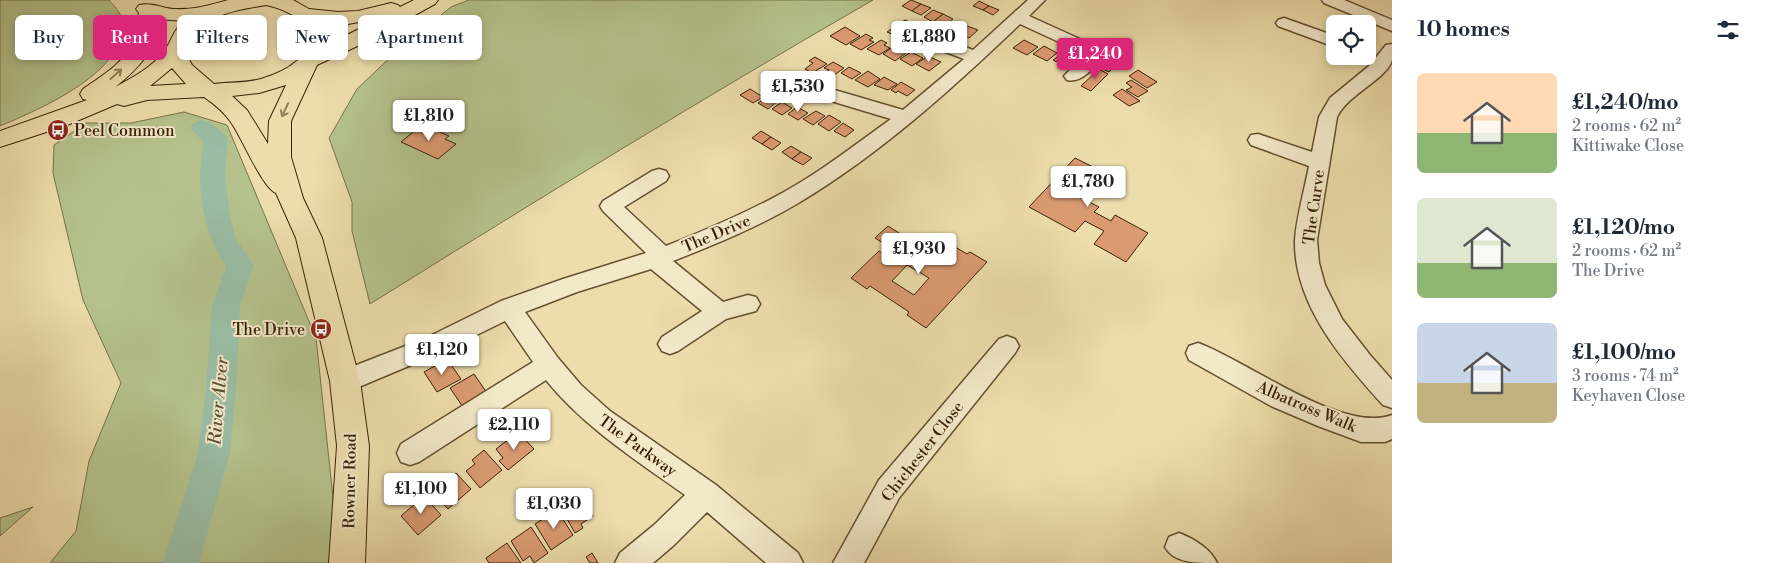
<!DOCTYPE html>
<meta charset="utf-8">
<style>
body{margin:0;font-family:"Libre Bodoni",serif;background:#f6f6f7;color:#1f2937;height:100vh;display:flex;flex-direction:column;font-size:19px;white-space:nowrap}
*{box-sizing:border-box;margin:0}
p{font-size:16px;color:#747a83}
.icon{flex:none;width:28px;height:28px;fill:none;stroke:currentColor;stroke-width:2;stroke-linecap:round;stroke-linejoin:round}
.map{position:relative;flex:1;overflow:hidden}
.sheet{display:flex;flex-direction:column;background:#fff;width:375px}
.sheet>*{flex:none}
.banner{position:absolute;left:15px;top:15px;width:475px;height:45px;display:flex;gap:10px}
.controls{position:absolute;left:1326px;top:15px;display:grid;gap:10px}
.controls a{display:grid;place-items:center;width:50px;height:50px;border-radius:8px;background:#fff;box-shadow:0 2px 8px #0003;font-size:25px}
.price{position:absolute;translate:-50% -42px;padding:0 11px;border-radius:5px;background:#fff;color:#222;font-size:16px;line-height:32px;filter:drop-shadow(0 1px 2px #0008)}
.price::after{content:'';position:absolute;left:50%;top:30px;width:15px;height:11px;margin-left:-8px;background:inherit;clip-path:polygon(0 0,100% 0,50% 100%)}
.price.active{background:#db2777;color:#fff}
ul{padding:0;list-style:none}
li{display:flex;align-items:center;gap:15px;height:125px;padding:0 25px}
li span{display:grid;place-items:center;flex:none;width:140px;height:100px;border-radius:8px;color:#555}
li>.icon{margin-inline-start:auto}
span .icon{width:60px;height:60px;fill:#fffc;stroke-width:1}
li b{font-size:21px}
h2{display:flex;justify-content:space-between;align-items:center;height:60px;padding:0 25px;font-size:21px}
.chip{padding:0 18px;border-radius:8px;background:#fff;box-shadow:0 2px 8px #0003;font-size:18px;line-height:45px}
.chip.active{background:#db2777;color:#fff}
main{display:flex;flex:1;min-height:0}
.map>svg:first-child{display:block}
.green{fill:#b5c28c;stroke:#78724a}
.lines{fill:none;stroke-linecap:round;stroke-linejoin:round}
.river{fill:#9abda4;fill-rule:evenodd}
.building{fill:#db9b72;stroke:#3a2107;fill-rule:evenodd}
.minor-casing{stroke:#675030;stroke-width:3}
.major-casing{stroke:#3a2107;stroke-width:2}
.minor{fill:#f3e9c9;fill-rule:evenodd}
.major{fill:#edddac;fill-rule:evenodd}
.oneway{stroke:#947f5a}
.labels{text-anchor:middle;stroke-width:4;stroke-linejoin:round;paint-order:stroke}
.poi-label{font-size:16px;fill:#3a2107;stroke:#f3e9c9;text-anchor:start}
.street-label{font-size:16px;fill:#3a2107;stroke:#f3e9c9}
.water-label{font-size:18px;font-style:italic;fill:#575036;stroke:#f3e9c9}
</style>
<main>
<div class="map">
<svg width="1392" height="563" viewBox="0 0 1392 563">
<rect width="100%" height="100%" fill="#edddac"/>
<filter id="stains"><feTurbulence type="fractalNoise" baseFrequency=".004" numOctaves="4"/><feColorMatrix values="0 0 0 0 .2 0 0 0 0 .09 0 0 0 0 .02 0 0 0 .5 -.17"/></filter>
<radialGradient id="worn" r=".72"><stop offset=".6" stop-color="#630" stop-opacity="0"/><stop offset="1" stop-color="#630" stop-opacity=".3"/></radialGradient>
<g class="green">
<path d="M0,0H109C115,7 124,16 123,26C121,75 38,110 0,126Z"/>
<path d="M469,0H873C703,98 537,200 370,304L352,231V202L329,138L357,89L397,51L451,7Z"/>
<polygon points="184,112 227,125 316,338 340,563 50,563 76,531 89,461 121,383 83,300 53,173 54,145 86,123 131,123"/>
<polygon points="33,507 0,536 0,518"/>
</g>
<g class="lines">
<path class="river" d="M202,120L210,123L224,134L228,140L225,175L230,217L236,239L254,265L240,306L236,389L230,453L199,563H163L198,453L206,389L212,306L226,266C202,232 195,183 204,142L190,128L194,123Z"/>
</g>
<g class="building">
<polygon points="911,0 921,4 912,11 902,6"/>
<polygon points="979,1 989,6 983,10 973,6"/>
<polygon points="921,4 931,8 921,15 912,11"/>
<polygon points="989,6 999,10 993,15 983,10"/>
<polygon points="933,10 943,14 933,22 924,17"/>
<polygon points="943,14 953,19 944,26 933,22"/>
<polygon points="905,20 912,23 894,35 887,32"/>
<polygon points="957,21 967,26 961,31 950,26"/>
<polygon points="967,26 978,30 969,38 958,33"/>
<polygon points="845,27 860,36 846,45 830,36"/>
<polygon points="866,34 873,38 869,40 874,42 861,50 850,44"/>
<polygon points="203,37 212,41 205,46 195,42"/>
<polygon points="881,40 887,43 884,45 890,48 879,55 867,49"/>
<polygon points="1024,40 1038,47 1027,55 1013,48"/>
<polygon points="894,46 906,53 895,61 883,54"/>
<polygon points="1044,46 1057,53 1047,61 1033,54"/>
<polygon points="911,52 923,58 912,66 900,59"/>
<polygon points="1063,53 1070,55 1078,59 1067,67 1053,60"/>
<polygon points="1114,54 1123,58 1109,72 1100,68"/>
<polygon points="928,56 941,62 929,71 916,64"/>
<polygon points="815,57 827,64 812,73 805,69 813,63 809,61"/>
<polygon points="833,62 844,68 833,76 826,72 829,70 824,68"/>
<polygon points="849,67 861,73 852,79 841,73"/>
<polygon points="1099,69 1108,74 1091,91 1081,86"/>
<polygon points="1138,70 1157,82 1147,88 1129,76"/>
<polygon points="868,71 880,79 868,87 855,80"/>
<polygon points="884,77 897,84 888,90 874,85"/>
<polygon points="1131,80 1148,91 1138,97 1126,90 1132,87 1126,83"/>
<polygon points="901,82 915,90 907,96 898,91 896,93 891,90"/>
<polygon points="750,89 763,97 753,103 740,95"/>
<polygon points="1122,89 1140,101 1129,106 1113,95"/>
<polygon points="772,94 780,99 768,109 758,103"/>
<polygon points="782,102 792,108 782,115 772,109"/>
<polygon points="797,107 808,113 798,120 788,114"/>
<polygon points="816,111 825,116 813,125 803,119"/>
<polygon points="829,115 841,122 829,131 818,124"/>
<polygon points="843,123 854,130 845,137 834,131"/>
<polygon points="419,127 429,132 433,129 449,136 445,139 456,144 438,159 401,142"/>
<polygon points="761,131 771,137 762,144 752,138"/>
<polygon points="771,137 781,143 772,150 762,144"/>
<polygon points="791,146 801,152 792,159 782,152"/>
<polygon points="801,152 812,158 803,165 792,159"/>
<polygon points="1075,158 1121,181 1107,198 1086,186 1077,196 1099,207 1094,212 1111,221 1115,215 1148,233 1126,262 1094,244 1104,231 1085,221 1075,232 1029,207"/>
<path d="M888,226L932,254L945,241L967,254L970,252L987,262L926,328L907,315L909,312L870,286L867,289L851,278L879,251L894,261L900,254L875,238ZM907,265L929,278L914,295L892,281Z"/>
<polygon points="447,359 461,379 437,392 424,372"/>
<polygon points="474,374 489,396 465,410 450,388"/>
<polygon points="518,432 534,449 508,470 499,461 503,458 496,449"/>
<polygon points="484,450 502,470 480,488 466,471 475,464 472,460"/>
<polygon points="456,473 471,489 448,509 433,493"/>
<polygon points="424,496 441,515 418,535 401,516"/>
<polygon points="582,497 593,516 581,524 583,528 575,533 562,510"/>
<polygon points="557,510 573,535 551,550 535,524"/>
<polygon points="531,527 548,553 534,563 530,556 523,561 511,541"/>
<polygon points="507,543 521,563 489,563 486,558"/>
<polygon points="592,553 598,563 590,563 586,557"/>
</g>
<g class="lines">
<g class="minor-casing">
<g id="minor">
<path d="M1028,0H1045L1029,16L1102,49L1105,53C1097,65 1082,84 1067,80L1064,76L1085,54L1020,24C952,89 881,153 800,202C760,226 716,244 673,261L723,302L748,295L756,297L760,304L756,311L726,319L678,351L670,354L662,351L658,344L662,337L702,311L651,269L577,292L525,312L558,358L581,385L610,411L716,485L798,553L803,563H766L707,512L674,545L653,563H615L620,553L654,525L685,495C636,460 584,427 546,380L419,462L410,465L401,462L397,453L401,444L533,362L505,321L442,352L354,389L345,392L336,389L333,381L336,373L426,338L501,301L563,279L646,253L603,211L600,206L603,201L652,171L659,169L666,171L669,176L666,181L624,207L666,246C706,230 746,213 784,192C822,171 856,144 891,119L791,89L788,85L791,81L797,79L903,110L964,59L907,37L905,33L907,29H919L973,50Z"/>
<polygon points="1322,0 1344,0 1392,20 1392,31 1324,3"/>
<polygon points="1284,18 1335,36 1335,47 1278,26 1276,23 1278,20"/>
<path d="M1392,44C1392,49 1392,55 1392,60C1387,79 1348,94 1337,117L1317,240L1319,263L1325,285L1342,319L1370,355L1392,380V408L1383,405C1343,361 1294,305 1295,241C1296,219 1305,188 1309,166L1251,145L1248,140L1251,135L1258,134L1312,152L1319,117L1330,98L1369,66L1386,45Z"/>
<polygon points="1007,336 1015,339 1019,346 1015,353 899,498 864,563 833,563 879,480 999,339"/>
<path d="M1198,343C1246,360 1342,434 1392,415V439L1385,442H1361L1318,426L1271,406L1189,360L1186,353L1189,346Z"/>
<path d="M1179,533C1194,539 1210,548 1217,563C1195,563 1174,563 1165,547L1169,537Z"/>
</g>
</g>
<g class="major-casing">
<path id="major" d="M228,0H293L309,9L338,12L358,11L391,3L398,5L400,7L414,0H438L435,4L366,42L317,65L291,121V157L303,198L322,238L360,381L369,446L365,563H329L337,446L330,381L296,238L276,193C262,188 241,135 230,121C223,111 214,104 204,97L147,100L124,106L117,104L65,126L0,147V131L87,100L83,99L80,94L83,89C102,76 125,62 135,40C138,31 136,22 139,13L136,9L139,5C151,2 162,8 174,9C194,10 210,5 228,0ZM266,5C280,8 297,14 305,28C320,55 282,73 261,79C246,83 230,82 214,84L192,65L185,52C199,15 231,11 266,5ZM381,18L329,44V35L323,23L348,24ZM158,19L184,21C173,30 172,40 165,50C153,67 132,78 115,87C137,70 159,48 158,19ZM172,68L186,84L150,86ZM286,85L269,121L268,144L247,110L232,96L259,93Z"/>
</g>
<use href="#minor" class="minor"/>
<use href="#major" class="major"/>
</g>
<defs><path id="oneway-shaft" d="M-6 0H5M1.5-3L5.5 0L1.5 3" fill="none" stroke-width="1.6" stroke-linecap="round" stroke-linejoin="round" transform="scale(1.25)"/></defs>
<g class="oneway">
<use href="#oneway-shaft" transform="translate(116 74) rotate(-41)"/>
<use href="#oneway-shaft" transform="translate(285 110) rotate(115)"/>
</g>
<defs>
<g id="bus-disc" transform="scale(1.125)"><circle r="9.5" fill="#8f2418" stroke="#f3e9c9"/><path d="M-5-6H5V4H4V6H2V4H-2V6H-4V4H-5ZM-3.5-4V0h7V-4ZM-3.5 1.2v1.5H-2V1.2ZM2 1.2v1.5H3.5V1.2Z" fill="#fff"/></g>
</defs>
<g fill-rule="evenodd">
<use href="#bus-disc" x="58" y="130"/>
<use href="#bus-disc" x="321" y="329"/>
</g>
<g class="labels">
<g class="poi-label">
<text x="74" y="136">Peel Common</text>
<text x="305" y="335" text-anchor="end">The Drive</text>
</g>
<g class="street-label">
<text transform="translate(1313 207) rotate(-82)" y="6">The Curve</text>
<text transform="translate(716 233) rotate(-23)" y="6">The Drive</text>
<text transform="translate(1307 406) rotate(23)" y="6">Albatross Walk</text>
<text transform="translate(638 445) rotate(36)" y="6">The Parkway</text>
<text transform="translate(922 451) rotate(-52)" y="6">Chichester Close</text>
<text transform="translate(349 481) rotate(-89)" y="6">Rowner Road</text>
</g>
<g class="water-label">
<text transform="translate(218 401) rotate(-85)" y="6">River Alver</text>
</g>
</g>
<rect width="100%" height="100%" filter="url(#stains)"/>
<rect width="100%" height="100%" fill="url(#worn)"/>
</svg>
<div class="controls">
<a><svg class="icon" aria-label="locate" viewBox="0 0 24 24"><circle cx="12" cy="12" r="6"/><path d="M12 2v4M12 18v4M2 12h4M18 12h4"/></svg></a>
</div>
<b class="price" style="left:929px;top:63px">£1,880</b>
<b class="price active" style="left:1095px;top:80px">£1,240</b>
<b class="price" style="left:798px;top:113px">£1,530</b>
<b class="price" style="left:429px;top:142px">£1,810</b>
<b class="price" style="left:1088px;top:208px">£1,780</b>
<b class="price" style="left:919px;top:275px">£1,930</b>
<b class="price" style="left:442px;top:376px">£1,120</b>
<b class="price" style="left:514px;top:451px">£2,110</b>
<b class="price" style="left:421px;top:515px">£1,100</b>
<b class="price" style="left:554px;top:530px">£1,030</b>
<div class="banner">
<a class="chip">Buy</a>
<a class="chip active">Rent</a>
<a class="chip">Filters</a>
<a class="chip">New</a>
<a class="chip">Apartment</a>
</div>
</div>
<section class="sheet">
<h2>10 homes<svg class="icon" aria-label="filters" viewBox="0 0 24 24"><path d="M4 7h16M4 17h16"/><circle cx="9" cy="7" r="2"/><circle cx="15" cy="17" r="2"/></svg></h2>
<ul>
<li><span style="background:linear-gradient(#ffd9b3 60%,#8fb573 0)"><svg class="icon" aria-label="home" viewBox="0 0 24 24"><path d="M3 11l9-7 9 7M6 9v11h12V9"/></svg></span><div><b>£1,240/mo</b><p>2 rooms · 62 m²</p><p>Kittiwake Close</p></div></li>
<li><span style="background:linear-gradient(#dfe7d0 65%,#8fb573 0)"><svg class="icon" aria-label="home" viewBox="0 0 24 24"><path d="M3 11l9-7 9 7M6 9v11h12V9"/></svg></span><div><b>£1,120/mo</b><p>2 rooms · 62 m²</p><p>The Drive</p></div></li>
<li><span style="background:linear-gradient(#c9d6e8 60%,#c2b280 0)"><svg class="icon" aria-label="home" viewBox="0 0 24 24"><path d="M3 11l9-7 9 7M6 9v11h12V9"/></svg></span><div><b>£1,100/mo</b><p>3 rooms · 74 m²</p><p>Keyhaven Close</p></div></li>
</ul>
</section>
</main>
